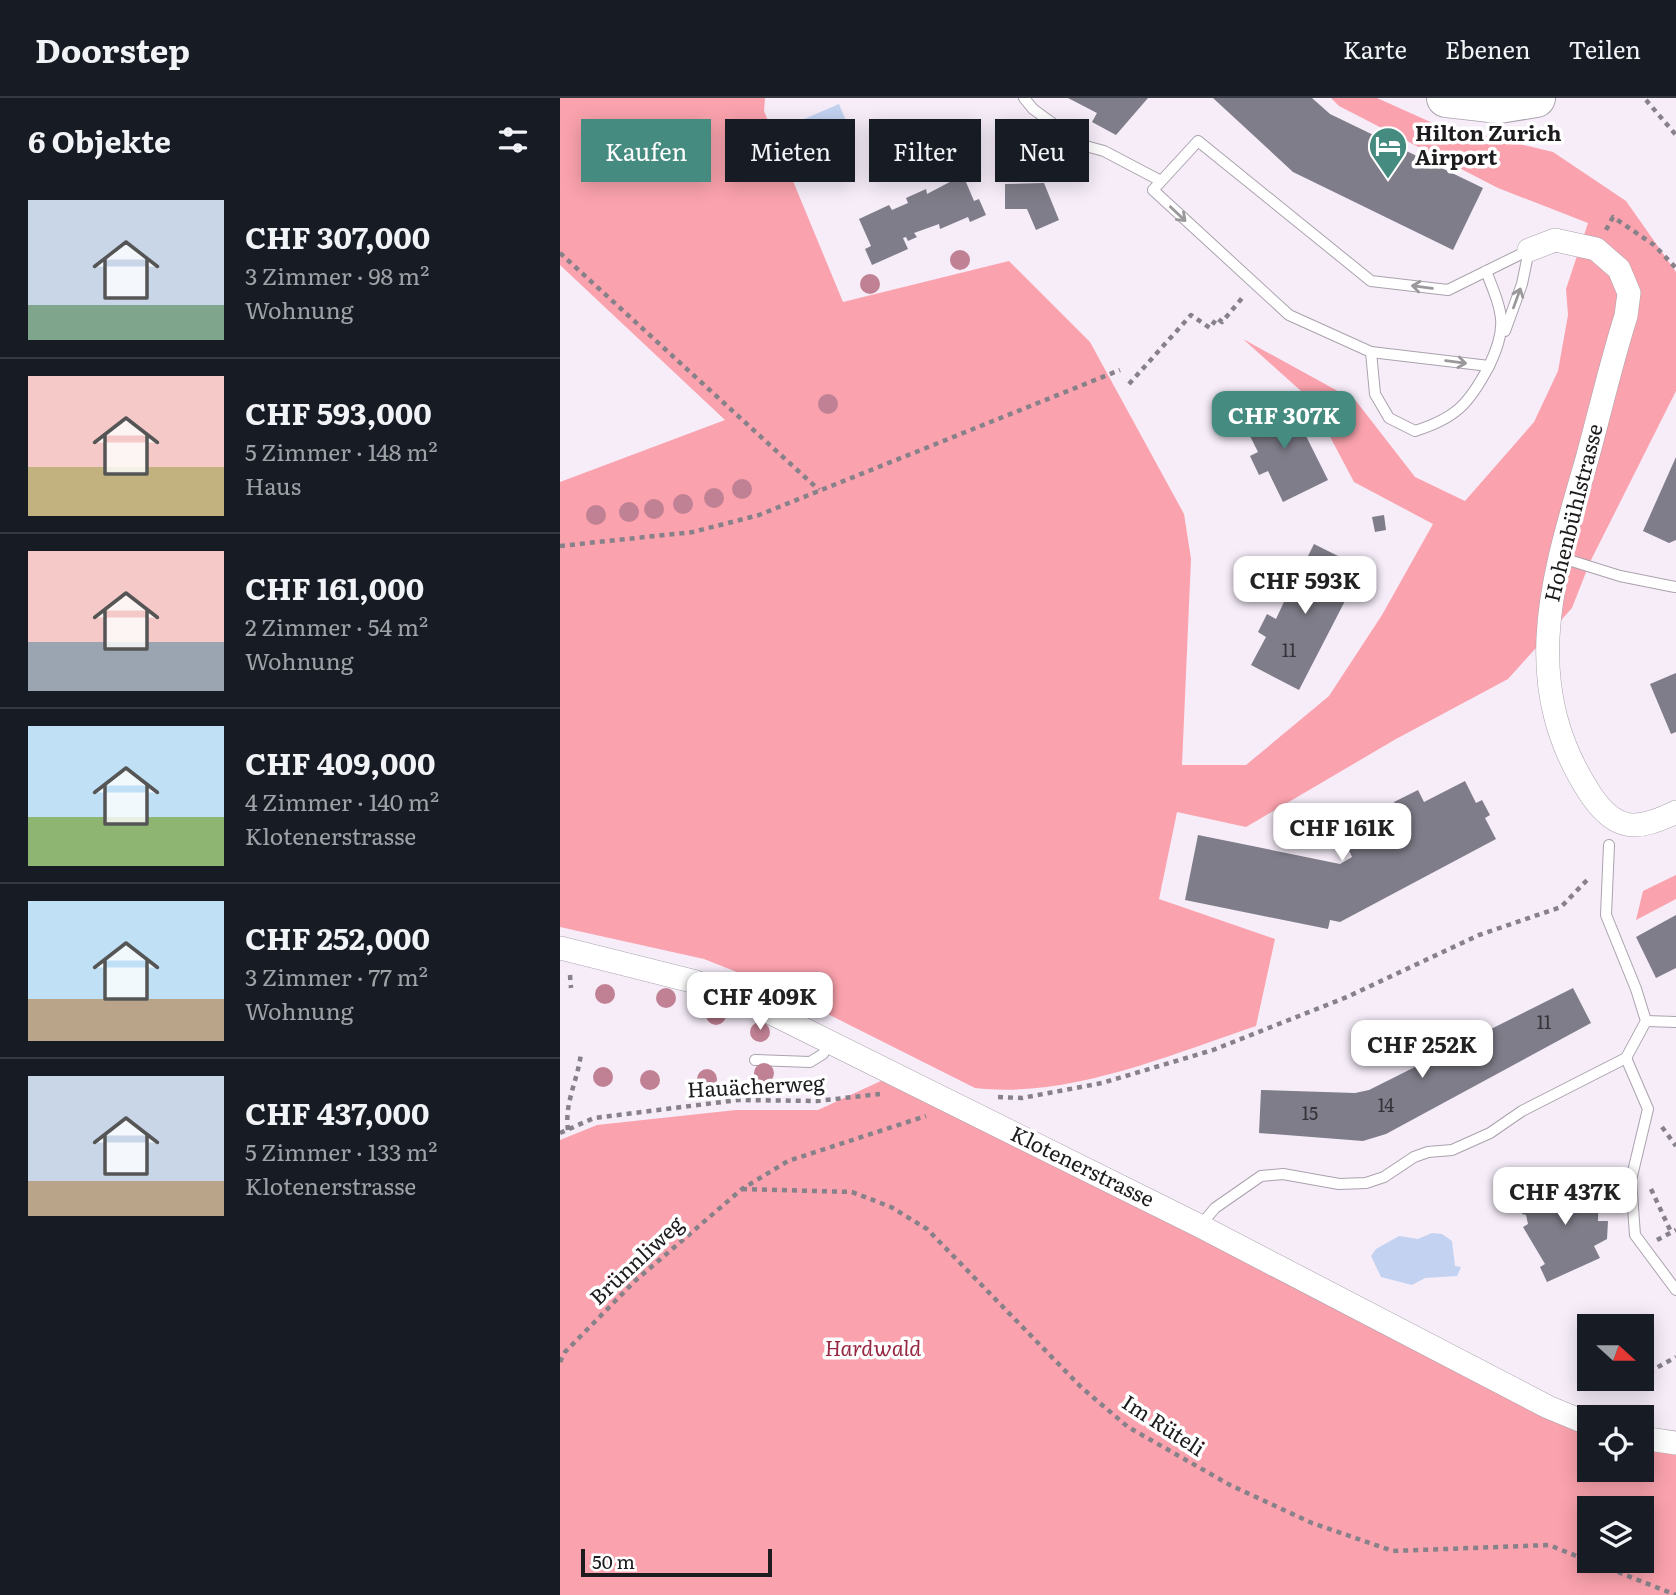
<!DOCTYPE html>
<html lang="de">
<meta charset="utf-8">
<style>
body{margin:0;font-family:Literata,serif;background:#242831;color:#f1f3f6;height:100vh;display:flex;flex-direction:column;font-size:26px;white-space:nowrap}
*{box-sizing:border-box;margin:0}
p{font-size:23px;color:#9ea1a6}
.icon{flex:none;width:38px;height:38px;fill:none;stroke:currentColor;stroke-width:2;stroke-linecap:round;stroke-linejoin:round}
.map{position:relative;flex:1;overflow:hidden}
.side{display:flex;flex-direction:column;background:#171b24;width:560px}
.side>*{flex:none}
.guide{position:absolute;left:21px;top:21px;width:665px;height:63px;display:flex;gap:14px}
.needle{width:46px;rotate:111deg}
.tools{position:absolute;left:1017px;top:1216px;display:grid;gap:14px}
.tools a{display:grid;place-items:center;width:77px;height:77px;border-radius:0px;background:#171b24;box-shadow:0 4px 18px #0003;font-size:35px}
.scale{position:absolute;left:21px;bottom:18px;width:191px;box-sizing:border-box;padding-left:7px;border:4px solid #1e1b1f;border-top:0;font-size:19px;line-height:24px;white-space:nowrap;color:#1e1b1f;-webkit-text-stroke:5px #fff;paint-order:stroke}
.price{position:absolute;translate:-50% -60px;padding:0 16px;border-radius:14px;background:#fff;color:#222;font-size:23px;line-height:46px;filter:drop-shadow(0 2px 4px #0008)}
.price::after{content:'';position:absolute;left:50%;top:42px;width:21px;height:16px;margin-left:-10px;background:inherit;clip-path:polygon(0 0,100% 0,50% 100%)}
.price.on{background:#468b7f;color:#fff}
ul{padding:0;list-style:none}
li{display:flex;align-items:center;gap:21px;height:175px;padding:0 28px}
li+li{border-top:2px solid #363941}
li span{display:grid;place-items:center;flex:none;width:196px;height:140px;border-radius:0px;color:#555}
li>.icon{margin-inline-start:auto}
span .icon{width:84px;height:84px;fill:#fffc;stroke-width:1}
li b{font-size:30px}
h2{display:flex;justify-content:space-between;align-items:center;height:84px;padding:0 28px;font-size:30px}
.pill{padding:0 24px;border-radius:0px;background:#171b24;box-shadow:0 4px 18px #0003;font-size:24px;line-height:63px}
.pill.on{background:#468b7f;color:#fff}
header{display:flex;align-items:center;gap:42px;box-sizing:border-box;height:98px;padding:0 35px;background:#171b24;border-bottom:2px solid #363941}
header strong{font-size:33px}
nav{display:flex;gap:38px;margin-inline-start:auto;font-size:24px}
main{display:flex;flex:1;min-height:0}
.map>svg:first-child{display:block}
.green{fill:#faa2ad;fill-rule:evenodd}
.water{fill:#c2d2f0}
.building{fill:#7e7d89}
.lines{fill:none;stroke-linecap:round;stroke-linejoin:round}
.lane-casing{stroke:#aaa2ad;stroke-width:12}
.street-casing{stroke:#aaa2ad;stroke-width:24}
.highway-casing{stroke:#aaa2ad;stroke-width:40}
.path{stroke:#878189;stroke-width:4.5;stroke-dasharray:5 5;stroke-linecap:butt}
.lane{stroke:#fff;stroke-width:10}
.street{stroke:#fff;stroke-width:23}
.highway{stroke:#fff;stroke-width:38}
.tree{fill:#c18194}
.oneway{stroke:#9a989a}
.labels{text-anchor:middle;stroke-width:7;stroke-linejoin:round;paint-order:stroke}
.number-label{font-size:18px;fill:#36343a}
.poi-label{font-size:21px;font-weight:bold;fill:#1e1b1f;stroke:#fff;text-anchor:start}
.street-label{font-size:21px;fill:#1e1b1f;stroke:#fff}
.park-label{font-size:21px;font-style:italic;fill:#962842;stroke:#fff}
</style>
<header>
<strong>Doorstep</strong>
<nav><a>Karte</a><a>Ebenen</a><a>Teilen</a></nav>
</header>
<main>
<section class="side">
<h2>6 Objekte<svg class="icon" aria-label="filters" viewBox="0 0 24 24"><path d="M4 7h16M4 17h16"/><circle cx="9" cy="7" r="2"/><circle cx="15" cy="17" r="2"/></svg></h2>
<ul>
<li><span style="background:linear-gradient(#c9d6e8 75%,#7fa58c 0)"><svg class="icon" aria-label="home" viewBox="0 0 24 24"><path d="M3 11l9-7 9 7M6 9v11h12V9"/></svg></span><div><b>CHF 307,000</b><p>3 Zimmer · 98 m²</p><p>Wohnung</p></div></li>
<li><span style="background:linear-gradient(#f6c9c9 65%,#c2b280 0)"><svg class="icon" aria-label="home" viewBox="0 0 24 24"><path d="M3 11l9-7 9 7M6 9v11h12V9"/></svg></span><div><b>CHF 593,000</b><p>5 Zimmer · 148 m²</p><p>Haus</p></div></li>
<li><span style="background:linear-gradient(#f6c9c9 65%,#9aa5b1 0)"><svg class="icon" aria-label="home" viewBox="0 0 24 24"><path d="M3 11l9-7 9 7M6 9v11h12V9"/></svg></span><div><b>CHF 161,000</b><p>2 Zimmer · 54 m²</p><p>Wohnung</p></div></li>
<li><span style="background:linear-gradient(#bfe0f5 65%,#8fb573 0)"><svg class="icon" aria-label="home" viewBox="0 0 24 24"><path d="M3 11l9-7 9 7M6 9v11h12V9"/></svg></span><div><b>CHF 409,000</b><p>4 Zimmer · 140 m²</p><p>Klotenerstrasse</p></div></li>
<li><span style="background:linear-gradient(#bfe0f5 70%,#b9a48a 0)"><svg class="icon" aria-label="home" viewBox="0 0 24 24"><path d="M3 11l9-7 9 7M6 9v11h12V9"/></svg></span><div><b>CHF 252,000</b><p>3 Zimmer · 77 m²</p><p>Wohnung</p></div></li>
<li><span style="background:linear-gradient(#c9d6e8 75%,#b9a48a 0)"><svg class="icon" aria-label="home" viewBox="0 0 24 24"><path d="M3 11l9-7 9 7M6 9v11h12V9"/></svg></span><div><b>CHF 437,000</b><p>5 Zimmer · 133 m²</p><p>Klotenerstrasse</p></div></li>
</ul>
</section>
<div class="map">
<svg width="1116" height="1497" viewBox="0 0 1116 1497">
<rect width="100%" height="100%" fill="#f6edf9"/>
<g class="green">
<path d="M0,0H205L204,13L283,204L449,163L530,244L624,416L631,461L622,667H686L769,598L822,517L873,426L794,384L750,301L683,241L796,303L855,379L905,403L974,324L998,273L1008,217L1006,191L1028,125L938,90L779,8L771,0H817L875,26L993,54L1066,103L1116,174V293L1030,464L1012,510L948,581L836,641L686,729L617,714L599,801L715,841L696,928C610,957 507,1001 415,990L210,887L144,861L0,829V384L165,322L0,167Z"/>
<polygon points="1116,777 1116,801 1076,822 1083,793"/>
<path d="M323,982L1029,1334V1372H1082V1349H1116V1497H0V1042L37,1027L176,1012H258ZM1029,1410H1082V1463H1029Z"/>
</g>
<g class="water">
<polygon points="279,6 286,23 262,33 266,44 253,49 242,22"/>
<polygon points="872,1135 882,1136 892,1143 895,1168 901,1169 897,1178 865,1180 852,1187 821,1179 811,1158 816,1151 839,1138 858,1141"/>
</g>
<g class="building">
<polygon points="508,0 588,0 556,37 532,24 537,15"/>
<polygon points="653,0 752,0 770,16 923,90 893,152 733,74"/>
<polygon points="403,77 414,103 419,101 426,117 410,124 408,119 380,131 379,126 354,135 357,139 348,143 346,139 343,140 348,151 312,167 305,151 311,148 299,121 329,107 332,112 348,105 346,100 366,91 367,96"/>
<polygon points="484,85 499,122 476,132 467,111 445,111 445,86"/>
<polygon points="727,300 768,382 723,404 708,373 699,377 690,358 698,354 682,322"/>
<polygon points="1116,359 1116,442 1109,445 1083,433"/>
<polygon points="824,417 826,432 815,434 812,419"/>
<polygon points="754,446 802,470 739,592 691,567 706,539 698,534 707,516 716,521 730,491 723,487 732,469 740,474"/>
<polygon points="1116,575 1116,634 1111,636 1090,586"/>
<polygon points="905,683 916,705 922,702 930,717 925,720 936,741 780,824 770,822 768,831 625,802 638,737 780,766 792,759 786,746 826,726 822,718 837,710 834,704 858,692 864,704"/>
<polygon points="1116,817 1116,870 1096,880 1076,839"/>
<polygon points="1013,890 1031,925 826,1036 803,1043 699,1035 701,992 795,995 809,992"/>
<polygon points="1023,1085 1039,1085 1038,1123 1048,1123 1047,1141 1034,1148 1040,1160 987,1184 980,1169 985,1166 963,1129 968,1126 966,1117 962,1116 964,1099 969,1100 970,1089 991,1089 991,1087 1022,1090"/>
</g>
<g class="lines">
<g class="lane-casing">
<g id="lane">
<polyline points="464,0 473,11 522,47 544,53 601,83"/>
<path d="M926,173C942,214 949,227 929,268L811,254L729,217L593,92L638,43L811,183L888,192L969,152"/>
<polyline points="945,233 962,186 969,152"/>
<path d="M811,254L815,296L829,320L855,333C896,320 909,306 929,268"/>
<polyline points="999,459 1060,478 1115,489"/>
<polyline points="1086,923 1116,924"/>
<polyline points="1066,960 1088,1011 1071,1082 1075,1137 1116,1192"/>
<polyline points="195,962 250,964 263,956 270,943"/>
<polyline points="640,1128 655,1110 701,1078 723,1076 779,1086 806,1085 824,1079 854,1059 868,1054 892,1052 930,1035 962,1013 1066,960 1086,923 1076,891 1046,817 1049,747"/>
</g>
</g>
<g class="street-casing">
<g id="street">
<path d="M969,152L995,142L1036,151L1059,171L1069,195L1066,218C1051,265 1040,314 1027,361C993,479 957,585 1031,697C1056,734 1077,733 1116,714"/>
<polyline points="0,850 136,884 199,909 640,1128 988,1309 1029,1326"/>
<polyline points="1082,1340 1116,1345"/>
</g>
</g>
<g class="highway-casing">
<polyline id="highway" points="886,0 939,6 976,0"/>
</g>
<g class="path">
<polyline points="1086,2 1116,37"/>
<polyline points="1046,132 1053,119 1094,147 1116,170"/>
<polyline points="0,155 259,392"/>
<polyline points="569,286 631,217 650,230 657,220 662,224 683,199"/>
<polyline points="0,448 133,434 199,417 560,272"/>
<polyline points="10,877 11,890"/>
<polyline points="438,999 462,1000 542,985 653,952 787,899 919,837 1001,809 1029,780"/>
<polyline points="1102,1029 1116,1048"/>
<path d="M8,1032C4,1005 18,982 21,955"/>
<polyline points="0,1035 34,1020 178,1002 257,1003 320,996"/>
<polyline points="182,1091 292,1094 331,1109 367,1131 521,1289 568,1329 670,1387 752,1425 833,1453 989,1447 1029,1463"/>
<polyline points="1091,1091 1111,1134"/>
<polyline points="1097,1142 1116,1132"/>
<polyline points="0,1264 5,1254 75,1183 182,1091 228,1063 366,1018"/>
<polyline points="1089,1274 1116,1259"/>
<polyline points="1030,1463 1116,1497"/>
</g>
<use href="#lane" class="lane"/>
<use href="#street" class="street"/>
<use href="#highway" class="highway"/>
</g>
<g class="tree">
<circle cx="400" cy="162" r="10"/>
<circle cx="310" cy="186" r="10"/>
<circle cx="268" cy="306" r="10"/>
<circle cx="182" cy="391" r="10"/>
<circle cx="154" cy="400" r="10"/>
<circle cx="123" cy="406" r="10"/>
<circle cx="94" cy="411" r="10"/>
<circle cx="69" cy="414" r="10"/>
<circle cx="36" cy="417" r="10"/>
<circle cx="45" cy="896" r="10"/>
<circle cx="106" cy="900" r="10"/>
<circle cx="156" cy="917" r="10"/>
<circle cx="200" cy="934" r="10"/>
<circle cx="204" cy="975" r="10"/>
<circle cx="43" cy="979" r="10"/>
<circle cx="147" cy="981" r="10"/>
<circle cx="90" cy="982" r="10"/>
</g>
<defs><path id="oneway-shaft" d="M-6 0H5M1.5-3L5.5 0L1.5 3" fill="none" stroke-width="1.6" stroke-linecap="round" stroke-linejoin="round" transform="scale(1.75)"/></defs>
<g class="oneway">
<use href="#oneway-shaft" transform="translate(618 116) rotate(43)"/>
<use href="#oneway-shaft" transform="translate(862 189) rotate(-173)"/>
<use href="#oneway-shaft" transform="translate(957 200) rotate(-70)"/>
<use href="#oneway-shaft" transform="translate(896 264) rotate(7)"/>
</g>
<defs>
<g id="hotel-pin" transform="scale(2.0125)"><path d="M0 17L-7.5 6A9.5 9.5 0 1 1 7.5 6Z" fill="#468b7f" stroke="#fff"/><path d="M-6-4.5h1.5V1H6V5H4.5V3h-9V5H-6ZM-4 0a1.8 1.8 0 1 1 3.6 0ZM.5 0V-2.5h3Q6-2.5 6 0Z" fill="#fff"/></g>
</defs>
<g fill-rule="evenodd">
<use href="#hotel-pin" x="828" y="48"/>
</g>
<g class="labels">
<g class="number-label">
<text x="729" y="559">11</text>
<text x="984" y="931">11</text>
<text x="826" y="1014">14</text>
<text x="750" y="1022">15</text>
</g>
<g class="poi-label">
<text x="855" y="43">Hilton Zurich<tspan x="855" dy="24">Airport</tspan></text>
</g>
<g class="street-label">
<text transform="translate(1014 415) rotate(-76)" y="7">Hohenbühlstrasse</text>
<text transform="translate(196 989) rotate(-3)" y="7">Hauächerweg</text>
<text transform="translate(522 1069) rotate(26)" y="7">Klotenerstrasse</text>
<text transform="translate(77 1163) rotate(-43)" y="7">Brünnliweg</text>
<text transform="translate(603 1328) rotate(33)" y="7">Im Rüteli</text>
</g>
<g class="park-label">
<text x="313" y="1258">Hardwald</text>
</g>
</g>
</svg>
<div class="tools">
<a><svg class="needle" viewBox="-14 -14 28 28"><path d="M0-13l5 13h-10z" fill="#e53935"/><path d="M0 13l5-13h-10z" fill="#9ea1a6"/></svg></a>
<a><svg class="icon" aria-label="locate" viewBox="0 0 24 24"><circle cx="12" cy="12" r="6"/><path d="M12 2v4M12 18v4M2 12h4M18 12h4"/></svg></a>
<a><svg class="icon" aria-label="layers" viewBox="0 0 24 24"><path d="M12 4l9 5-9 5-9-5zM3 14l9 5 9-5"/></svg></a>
</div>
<div class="scale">50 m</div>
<b class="price on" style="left:724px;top:353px">CHF 307K</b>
<b class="price" style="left:745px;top:518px">CHF 593K</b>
<b class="price" style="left:782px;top:765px">CHF 161K</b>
<b class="price" style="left:200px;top:934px">CHF 409K</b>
<b class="price" style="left:862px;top:982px">CHF 252K</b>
<b class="price" style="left:1005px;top:1129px">CHF 437K</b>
<div class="guide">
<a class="pill on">Kaufen</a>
<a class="pill">Mieten</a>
<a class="pill">Filter</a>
<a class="pill">Neu</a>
</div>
</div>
</main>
